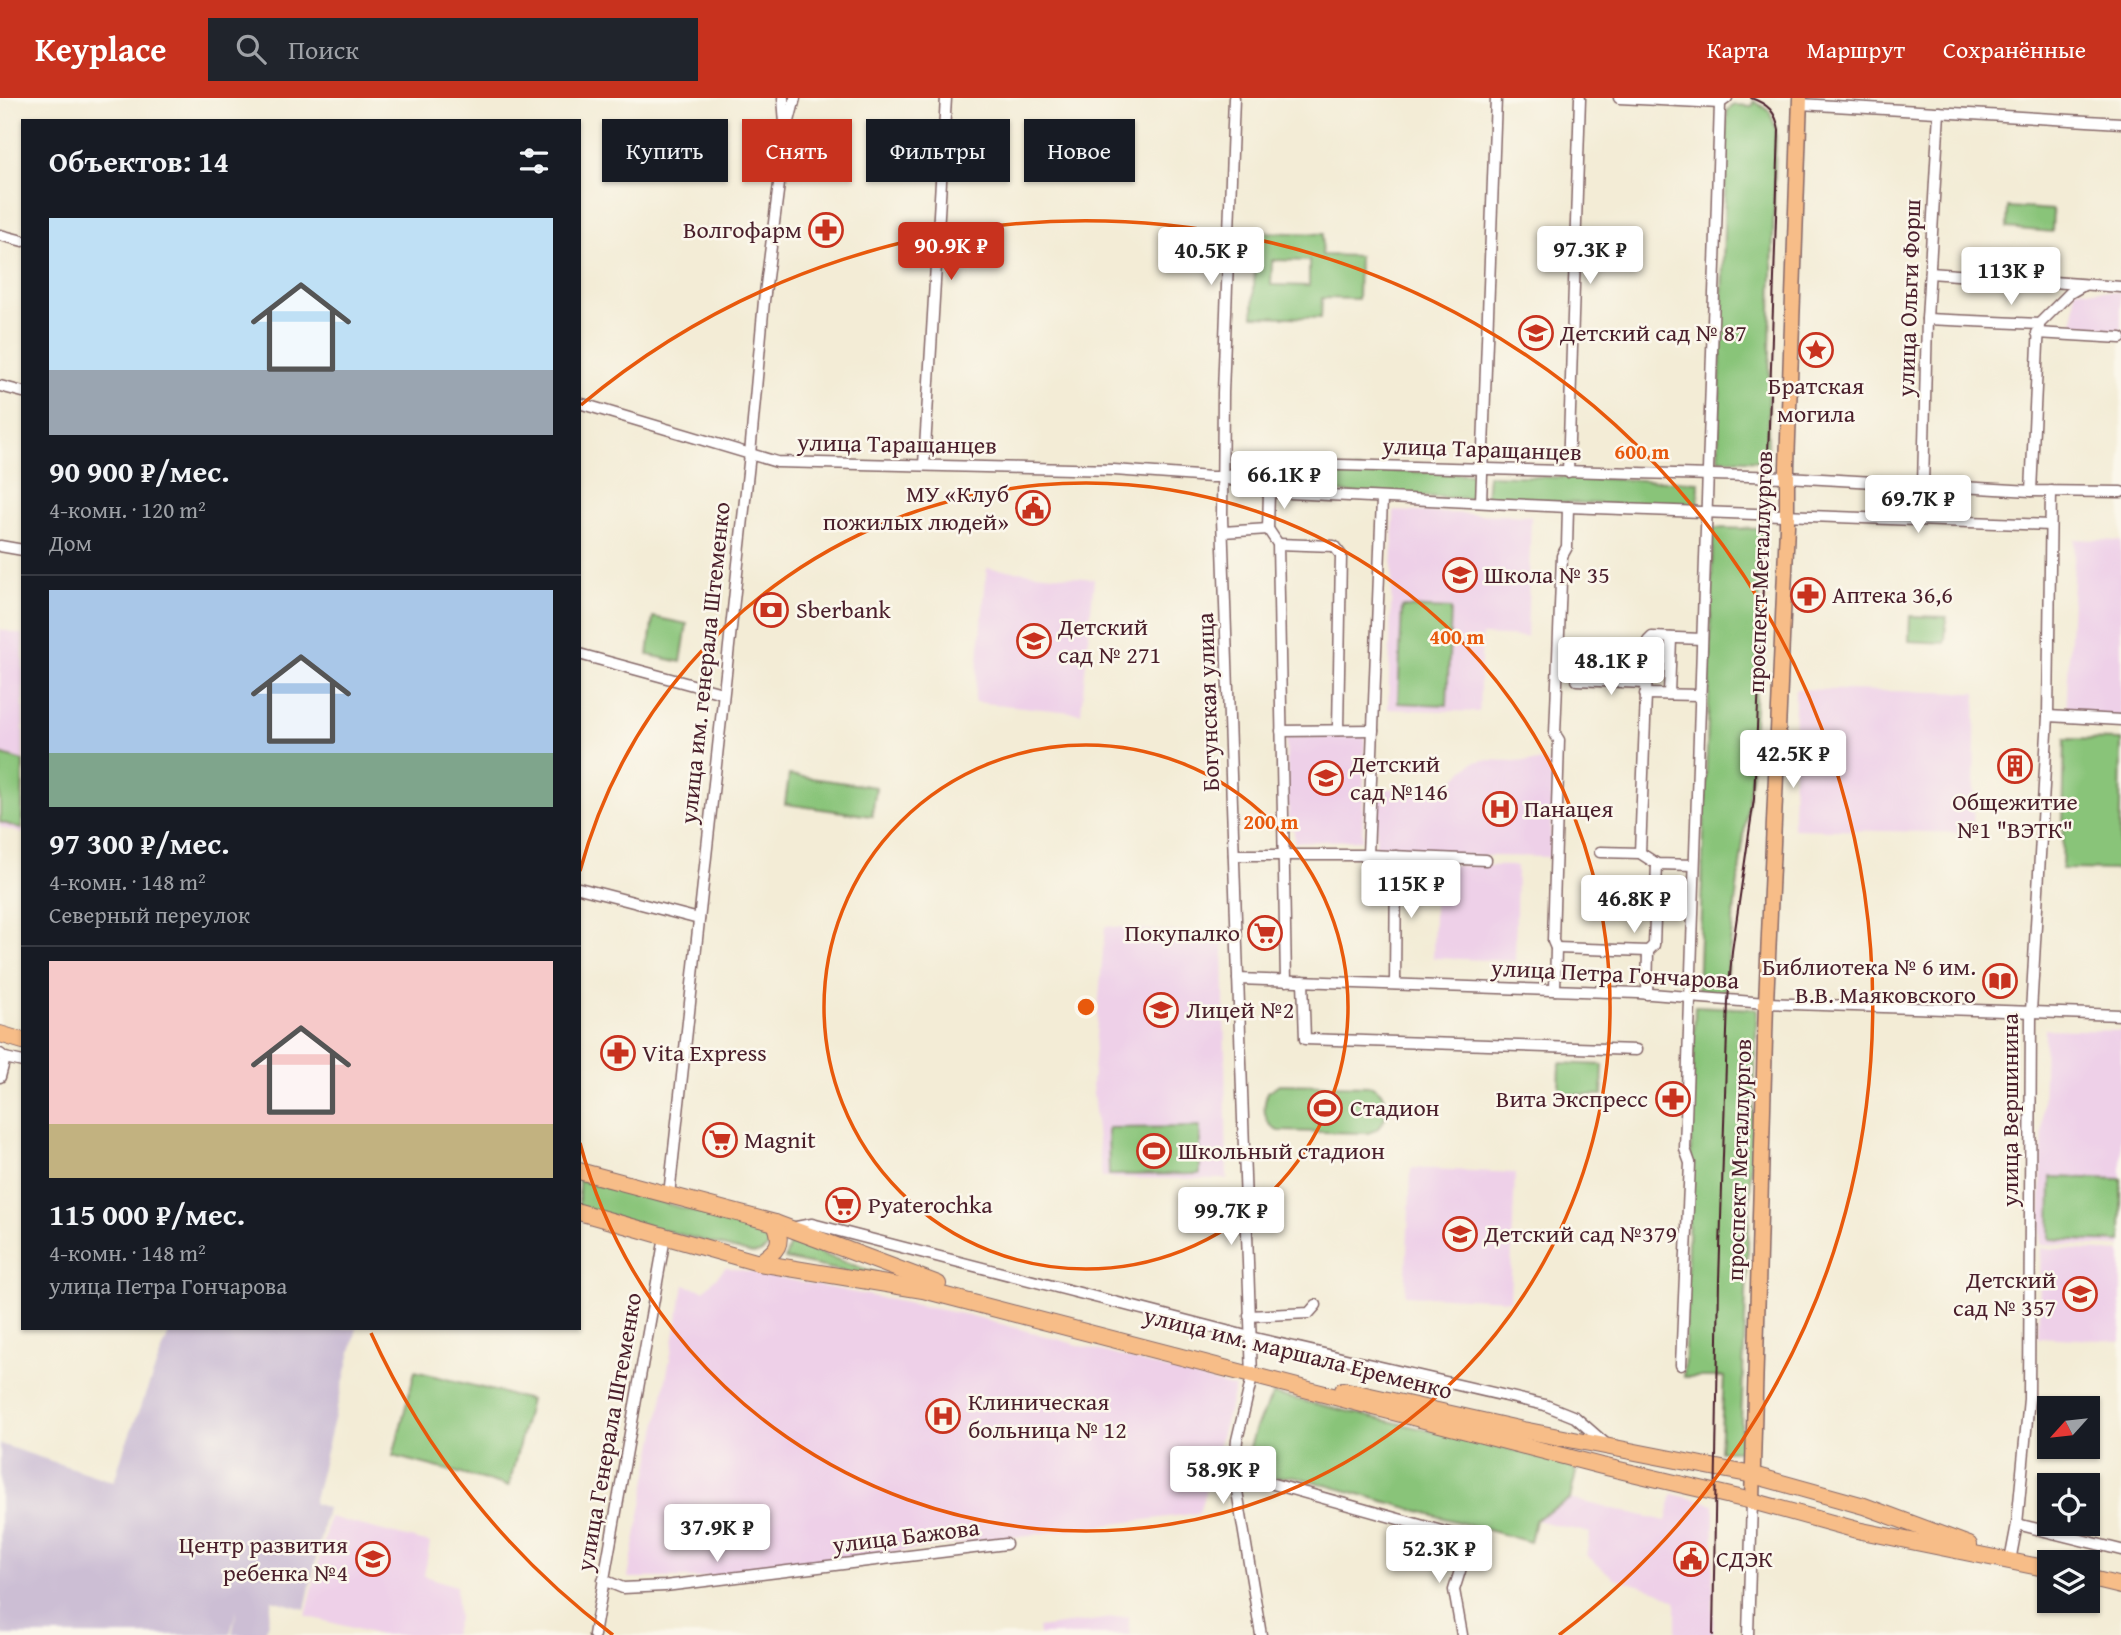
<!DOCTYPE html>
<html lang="ru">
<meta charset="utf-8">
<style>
body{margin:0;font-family:"Gentium Book Plus",serif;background:#20242c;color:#f1f3f6;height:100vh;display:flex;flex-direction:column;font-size:26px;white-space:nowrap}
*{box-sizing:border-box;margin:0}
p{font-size:23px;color:#9ea1a6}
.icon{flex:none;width:38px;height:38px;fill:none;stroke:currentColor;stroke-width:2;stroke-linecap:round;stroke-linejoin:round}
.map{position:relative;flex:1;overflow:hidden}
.details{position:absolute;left:21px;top:21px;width:560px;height:1211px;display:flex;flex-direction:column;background:#171b24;border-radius:0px;box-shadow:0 2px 5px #0004}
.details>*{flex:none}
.top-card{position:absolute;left:602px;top:21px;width:665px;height:63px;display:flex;gap:14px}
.needle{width:46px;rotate:243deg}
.fabs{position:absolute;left:2037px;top:1298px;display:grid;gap:14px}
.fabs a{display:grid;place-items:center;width:63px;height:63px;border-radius:0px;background:#171b24;box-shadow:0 2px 5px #0004;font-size:35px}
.price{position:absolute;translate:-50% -60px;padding:0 16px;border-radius:7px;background:#fff;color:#222;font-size:23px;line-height:46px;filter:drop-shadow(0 2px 4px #0008)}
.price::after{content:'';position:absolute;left:50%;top:42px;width:21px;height:16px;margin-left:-10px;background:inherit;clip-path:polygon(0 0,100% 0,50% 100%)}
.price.selected{background:#c8321e;color:#fff}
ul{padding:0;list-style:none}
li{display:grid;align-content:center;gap:14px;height:371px;padding:0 28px}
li+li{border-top:2px solid #363941}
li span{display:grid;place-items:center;height:217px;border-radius:0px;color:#555}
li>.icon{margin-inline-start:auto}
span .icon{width:126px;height:126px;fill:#fffc;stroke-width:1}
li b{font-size:30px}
h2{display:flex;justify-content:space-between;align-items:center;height:84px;padding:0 28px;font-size:30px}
.chip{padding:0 24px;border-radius:0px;background:#171b24;box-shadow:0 2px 5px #0004;font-size:24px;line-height:63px}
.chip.selected{background:#c8321e;color:#fff}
header{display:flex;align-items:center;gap:42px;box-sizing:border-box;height:98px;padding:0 35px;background:#c8321e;color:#fff}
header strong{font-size:33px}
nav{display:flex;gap:38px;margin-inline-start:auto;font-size:24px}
.search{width:490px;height:63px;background:#20242c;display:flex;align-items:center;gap:18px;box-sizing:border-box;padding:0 24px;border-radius:0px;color:#9ea1a6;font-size:26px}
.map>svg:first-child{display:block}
.built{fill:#eed0e8}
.industrial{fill:#ccbed4}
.green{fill:#89c479;stroke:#6a7252;stroke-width:2;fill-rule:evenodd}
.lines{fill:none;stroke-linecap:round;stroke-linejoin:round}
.minor-casing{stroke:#856767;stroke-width:13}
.major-casing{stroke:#856767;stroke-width:17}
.highway-casing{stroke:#856767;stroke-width:18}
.minor{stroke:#fff;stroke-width:10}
.major{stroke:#f7bd88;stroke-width:14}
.highway{stroke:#f7bd88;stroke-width:16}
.tram{stroke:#4a1f2b;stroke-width:2}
.ring{fill:none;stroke:#e8590c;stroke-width:3.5}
.labels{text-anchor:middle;stroke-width:5;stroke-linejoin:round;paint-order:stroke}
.poi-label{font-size:24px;fill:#4a1f2b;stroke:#fbf7ec;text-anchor:start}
.street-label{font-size:24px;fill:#4a1f2b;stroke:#fbf7ec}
.centre{fill:#e8590c;stroke:#fbf7ec;stroke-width:3.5}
.ring-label{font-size:21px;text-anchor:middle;font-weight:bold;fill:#e8590c;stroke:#fbf7ec;stroke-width:5;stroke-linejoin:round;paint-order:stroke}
</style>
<header>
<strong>Keyplace</strong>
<div class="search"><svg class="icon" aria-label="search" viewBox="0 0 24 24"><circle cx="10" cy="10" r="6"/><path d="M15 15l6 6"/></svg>Поиск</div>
<nav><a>Карта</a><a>Маршрут</a><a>Сохранённые</a></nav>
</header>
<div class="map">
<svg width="2121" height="1537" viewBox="0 0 2121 1537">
<rect width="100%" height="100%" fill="#fbf7ec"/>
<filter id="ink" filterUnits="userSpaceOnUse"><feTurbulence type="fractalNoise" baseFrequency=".0143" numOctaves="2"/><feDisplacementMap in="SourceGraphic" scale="14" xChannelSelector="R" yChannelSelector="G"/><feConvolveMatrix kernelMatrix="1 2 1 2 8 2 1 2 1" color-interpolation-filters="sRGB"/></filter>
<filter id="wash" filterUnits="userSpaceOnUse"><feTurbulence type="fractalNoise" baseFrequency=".00686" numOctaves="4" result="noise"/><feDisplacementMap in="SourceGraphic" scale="28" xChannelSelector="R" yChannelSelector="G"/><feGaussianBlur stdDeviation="1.57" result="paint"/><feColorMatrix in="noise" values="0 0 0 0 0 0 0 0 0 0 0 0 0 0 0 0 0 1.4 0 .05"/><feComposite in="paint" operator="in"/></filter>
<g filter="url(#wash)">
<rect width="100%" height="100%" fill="#f3ecd6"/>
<g class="built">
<polygon points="2075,191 2121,194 2121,236 2073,233"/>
<polygon points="1394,413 1531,418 1527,539 1482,537 1479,614 1388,611"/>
<polygon points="2075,441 2121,443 2121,620 2066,617"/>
<polygon points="987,470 1094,481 1081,615 974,604"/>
<polygon points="0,531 23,537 23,736 0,729"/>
<polygon points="1795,591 1976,595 1973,735 1793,731"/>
<polygon points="1365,638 1362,742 1294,744 1294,731 1289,731 1286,639"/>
<polygon points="1483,662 1547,664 1552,668 1550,759 1449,757 1376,749 1377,690 1435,693 1443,691 1472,665"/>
<polygon points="1435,767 1517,768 1515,863 1433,860"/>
<polygon points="1105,828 1223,838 1227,1081 1102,1080 1092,986"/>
<polygon points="2045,931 2121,933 2121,1149 2040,1146"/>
<polygon points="1411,1070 1515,1075 1510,1202 1405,1197"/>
<polygon points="2041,1150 2121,1154 2121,1243 2038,1239"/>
<polygon points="726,1169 972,1218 1235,1290 1199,1415 698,1480 628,1480 684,1187 704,1192"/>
<polygon points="1673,1396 1714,1406 1713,1537 1676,1537 1676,1503 1658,1493 1614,1480 1586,1457 1590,1435 1535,1422 1570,1401 1666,1423"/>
<polygon points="329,1419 430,1445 424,1478 456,1488 458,1521 453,1537 380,1537 306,1518"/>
<polygon points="1128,1518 1130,1537 1039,1537 1038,1530"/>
</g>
<polygon class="industrial" points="171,1230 357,1230 313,1405 327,1410 305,1511 272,1502 265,1537 232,1537 237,1510 230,1537 0,1537 0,1346 114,1384 124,1351"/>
<g class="green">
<polygon points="1754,3 1770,14 1776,31 1767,363 1718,361 1727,13 1734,7 1753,8"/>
<polygon points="2008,109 2053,112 2052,134 2007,130"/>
<path d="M1256,134L1323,136L1322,157L1359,158L1358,201L1322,200L1321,220L1253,218ZM1272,162L1309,163V188L1271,187Z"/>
<polygon points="1269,369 1476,376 1474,401 1268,391"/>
<polygon points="1488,377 1699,384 1698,410 1486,401"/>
<polygon points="1713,430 1763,431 1752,672 1724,895 1698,893 1710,568"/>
<polygon points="1402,509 1451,511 1447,607 1398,605"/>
<polygon points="1910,518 1946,519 1945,545 1909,543"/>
<polygon points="653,519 687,526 681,564 648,557"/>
<polygon points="2065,641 2121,642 2119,772 2062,771"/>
<polygon points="0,656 23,663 22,731 0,724"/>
<polygon points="789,677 876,689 872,718 785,706"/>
<polygon points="1695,908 1757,911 1740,1353 1720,1353 1724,1279 1684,1279"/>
<polygon points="1560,965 1603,967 1602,997 1559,996"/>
<path d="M1279,986L1372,988C1393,997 1391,1030 1367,1035L1278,1033C1263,1025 1262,1009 1268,994Z"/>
<polygon points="1200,1029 1200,1076 1109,1077 1108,1030"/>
<polygon points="2051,1079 2121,1081 2121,1144 2050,1141"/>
<polygon points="579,1082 768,1133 771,1139 771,1147 760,1155 752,1156 579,1109"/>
<polygon points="790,1145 877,1175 875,1180 785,1161"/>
<polygon points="415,1273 530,1302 509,1388 393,1358"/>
<polygon points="1273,1296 1569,1365 1576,1374 1570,1401 1535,1422 1530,1444 1294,1378 1248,1382 1243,1372 1256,1329"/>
</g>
</g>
<g filter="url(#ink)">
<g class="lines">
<g class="minor-casing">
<g id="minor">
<polyline points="783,0 785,25"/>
<polyline points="1234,0 1223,295 1222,420 1252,1279 1237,1342 1234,1375 1261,1537"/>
<polyline points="1619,0 1720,5 1727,0"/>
<polyline points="1800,6 2121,25"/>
<polyline points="0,137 23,143"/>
<polyline points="1930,175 2121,189"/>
<polyline points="1927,221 2039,226 2070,195 2084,187"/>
<polyline points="2037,235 2121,240"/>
<polyline points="0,288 23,294"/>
<polyline points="579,305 777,364 1114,372 1211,379 1222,379 1266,365 1787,379 2031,393 2121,394"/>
<polyline points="924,367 946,0"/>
<polyline points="1568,374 1580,0"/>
<polyline points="1222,379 1269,394 1568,409 2050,427"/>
<polyline points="1923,388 1927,221 1939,14"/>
<polyline points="2031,393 2039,226"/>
<polyline points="1481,404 1496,0"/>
<polyline points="1268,431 1269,394"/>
<polyline points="1223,434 1268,431 1278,446 1286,883"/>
<polyline points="1278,446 1334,448 1341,457 1338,632"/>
<polyline points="0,448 23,452"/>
<polyline points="579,556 722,595"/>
<polyline points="1577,582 1645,585"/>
<polyline points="1645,596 1700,597"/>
<polyline points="1669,596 1671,540"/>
<polyline points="2048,618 2121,622"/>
<polyline points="1281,633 1373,632"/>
<polyline points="1600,754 1640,755 1657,766 1694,767"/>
<polyline points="1640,755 1648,543 1652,539 1702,541"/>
<polyline points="1234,757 1368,757 1486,762"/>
<polyline points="1368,757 1382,401"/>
<polyline points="579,790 699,821"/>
<polyline points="1556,850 1648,853 1654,847 1657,766"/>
<polyline points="1238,881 1638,895 1766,905 2121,917"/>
<polyline points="1303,883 1305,941 1636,952"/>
<polyline points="1395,886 1396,758"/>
<polyline points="1555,892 1556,850 1553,843 1559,642 1555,636 1562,458 1567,449 1568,409"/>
<polyline points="1647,896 1648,853"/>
<polyline points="0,956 5,960 23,964"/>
<polyline points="0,979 5,960"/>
<polyline points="669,1097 750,356 764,203 785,39 795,0"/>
<polyline points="791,1130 812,1126 1250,1239 1545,1307 1575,1319 1607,1347"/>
<polyline points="1249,1218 1309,1215 1316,1207"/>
<path d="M1681,1267L1690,1065L1685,1051C1694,703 1710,354 1720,5"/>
<polyline points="1234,1375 1470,1441 1454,1492 1462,1537"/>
<polyline points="2017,1426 2121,1452"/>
<polyline points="2010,1463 2017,1426 2029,1301 2031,914 2048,618 2051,393"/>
<polyline points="603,1482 623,1490 665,1488 1006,1446"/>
<polyline points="594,1537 665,1139"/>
<polyline points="1748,1537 1752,1403"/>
</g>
</g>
<g class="major-casing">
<polyline id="major" points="1752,1403 1766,905 1787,428 1787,368 1800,0"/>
</g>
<g class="highway-casing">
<g id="highway">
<polyline points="0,936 23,943"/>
<polyline points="579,1073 775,1125 938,1186"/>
<polyline points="579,1114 759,1165 923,1192 1602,1368 1752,1403 1857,1432 2049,1471"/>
<path d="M759,1165C777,1152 784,1147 775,1125"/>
<polyline points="1343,1292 1523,1332 1753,1377 1864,1408 1969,1447"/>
<polyline points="2088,1480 2121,1488"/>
</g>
</g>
<use href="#minor" class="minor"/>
<use href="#major" class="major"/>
<use href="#highway" class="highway"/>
<path class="tram" d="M1713,1537L1719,1182L1728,903L1732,853L1754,701L1766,416L1779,32C1776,14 1768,6 1751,0"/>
</g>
</g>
<g class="ring">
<circle cx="1086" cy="909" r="262"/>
<path d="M580 773A524 524 0 1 1 580 1045"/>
<path d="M613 1537A786 786 0 0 1 371 1235M581 307A786 786 0 1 1 1559 1537"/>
</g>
<defs>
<g id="pharmacy-ring" transform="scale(1.75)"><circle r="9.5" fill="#fbf7ec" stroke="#c8321e" stroke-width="1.5"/><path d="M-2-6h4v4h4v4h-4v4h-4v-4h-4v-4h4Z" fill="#c8321e"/></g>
<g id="school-ring" transform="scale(1.75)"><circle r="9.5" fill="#fbf7ec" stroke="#c8321e" stroke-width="1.5"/><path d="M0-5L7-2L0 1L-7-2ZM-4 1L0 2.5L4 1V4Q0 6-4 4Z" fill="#c8321e"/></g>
<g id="sight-ring" transform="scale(1.75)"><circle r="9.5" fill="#fbf7ec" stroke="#c8321e" stroke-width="1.5"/><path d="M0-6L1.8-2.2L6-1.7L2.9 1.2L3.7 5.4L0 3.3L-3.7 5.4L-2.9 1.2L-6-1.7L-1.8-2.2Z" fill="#c8321e"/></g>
<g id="civic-ring" transform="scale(1.75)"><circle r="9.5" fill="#fbf7ec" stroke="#c8321e" stroke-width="1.5"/><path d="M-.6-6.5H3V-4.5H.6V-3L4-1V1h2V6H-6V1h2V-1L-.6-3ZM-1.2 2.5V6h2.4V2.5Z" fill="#c8321e"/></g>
<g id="bank-ring" transform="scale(1.75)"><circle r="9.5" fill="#fbf7ec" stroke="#c8321e" stroke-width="1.5"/><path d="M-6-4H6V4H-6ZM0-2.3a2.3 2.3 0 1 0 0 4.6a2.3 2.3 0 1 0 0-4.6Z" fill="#c8321e"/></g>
<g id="building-ring" transform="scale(1.75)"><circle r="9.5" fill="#fbf7ec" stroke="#c8321e" stroke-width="1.5"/><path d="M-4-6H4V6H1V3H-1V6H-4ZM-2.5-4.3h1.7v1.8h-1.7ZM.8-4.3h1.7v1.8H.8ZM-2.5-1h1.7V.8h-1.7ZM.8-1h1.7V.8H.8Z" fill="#c8321e"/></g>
<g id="hospital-ring" transform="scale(1.75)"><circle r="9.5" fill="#fbf7ec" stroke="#c8321e" stroke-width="1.5"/><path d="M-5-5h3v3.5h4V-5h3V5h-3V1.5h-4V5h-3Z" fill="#c8321e"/></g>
<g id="supermarket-ring" transform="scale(1.75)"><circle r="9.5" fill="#fbf7ec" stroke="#c8321e" stroke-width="1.5"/><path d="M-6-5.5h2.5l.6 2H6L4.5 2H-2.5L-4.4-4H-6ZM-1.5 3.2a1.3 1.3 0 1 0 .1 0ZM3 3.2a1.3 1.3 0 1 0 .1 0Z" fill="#c8321e"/></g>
<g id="library-ring" transform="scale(1.75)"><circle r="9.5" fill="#fbf7ec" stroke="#c8321e" stroke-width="1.5"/><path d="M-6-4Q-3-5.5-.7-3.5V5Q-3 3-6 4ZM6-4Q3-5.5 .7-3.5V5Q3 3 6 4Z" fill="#c8321e"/></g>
<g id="stadium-ring" transform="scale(1.75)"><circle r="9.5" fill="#fbf7ec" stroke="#c8321e" stroke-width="1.5"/><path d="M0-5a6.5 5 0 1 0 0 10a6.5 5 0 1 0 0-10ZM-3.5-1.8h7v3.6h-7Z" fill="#c8321e"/></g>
</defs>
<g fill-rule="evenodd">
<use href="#pharmacy-ring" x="826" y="132"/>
<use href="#school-ring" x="1536" y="235"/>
<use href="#sight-ring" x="1816" y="252"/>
<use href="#civic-ring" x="1033" y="410"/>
<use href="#school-ring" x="1460" y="477"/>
<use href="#pharmacy-ring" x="1808" y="497"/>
<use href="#bank-ring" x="771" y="512"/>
<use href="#school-ring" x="1034" y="543"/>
<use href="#building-ring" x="2015" y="668"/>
<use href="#school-ring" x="1326" y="680"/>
<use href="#hospital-ring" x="1500" y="711"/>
<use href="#supermarket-ring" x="1265" y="835"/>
<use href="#library-ring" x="2000" y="883"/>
<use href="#school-ring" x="1161" y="912"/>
<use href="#pharmacy-ring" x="618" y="955"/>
<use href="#pharmacy-ring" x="1673" y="1001"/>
<use href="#stadium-ring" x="1325" y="1010"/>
<use href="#supermarket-ring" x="720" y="1042"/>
<use href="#stadium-ring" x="1154" y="1053"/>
<use href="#supermarket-ring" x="843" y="1107"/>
<use href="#school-ring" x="1460" y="1136"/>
<use href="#school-ring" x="2080" y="1196"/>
<use href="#hospital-ring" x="943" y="1318"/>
<use href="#school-ring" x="373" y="1461"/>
<use href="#civic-ring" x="1691" y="1461"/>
</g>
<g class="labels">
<g class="poi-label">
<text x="802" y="140" text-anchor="end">Волгофарм</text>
<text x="1560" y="243">Детский сад № 87</text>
<text x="1816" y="296" text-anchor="middle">Братская<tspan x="1816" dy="28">могила</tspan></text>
<text x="1009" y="404" text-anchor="end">МУ «Клуб<tspan x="1009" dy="28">пожилых людей»</tspan></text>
<text x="1484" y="485">Школа № 35</text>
<text x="1832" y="505">Аптека 36,6</text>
<text x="796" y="520">Sberbank</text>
<text x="1058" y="537">Детский<tspan x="1058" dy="28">сад № 271</tspan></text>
<text x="1350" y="674">Детский<tspan x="1350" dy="28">сад №146</tspan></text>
<text x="2015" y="712" text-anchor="middle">Общежитие<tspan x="2015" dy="28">№1 "ВЭТК"</tspan></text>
<text x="1524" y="719">Панацея</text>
<text x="1240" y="843" text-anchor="end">Покупалко</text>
<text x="1976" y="877" text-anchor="end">Библиотека № 6 им.<tspan x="1976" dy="28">В.В. Маяковского</tspan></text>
<text x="1186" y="920">Лицей №2</text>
<text x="642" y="963">Vita Express</text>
<text x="1648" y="1009" text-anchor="end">Вита Экспресс</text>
<text x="1350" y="1018">Стадион</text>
<text x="744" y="1050">Magnit</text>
<text x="1178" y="1061">Школьный стадион</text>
<text x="868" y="1115">Pyaterochka</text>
<text x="1484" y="1144">Детский сад №379</text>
<text x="2056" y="1190" text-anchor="end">Детский<tspan x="2056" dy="28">сад № 357</tspan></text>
<text x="968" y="1312">Клиническая<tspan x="968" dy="28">больница № 12</tspan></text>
<text x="348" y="1455" text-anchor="end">Центр развития<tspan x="348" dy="28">ребенка №4</tspan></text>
<text x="1716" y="1469">СДЭК</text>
</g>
<g class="street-label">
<text transform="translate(1909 200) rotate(-88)" y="8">улица Ольги Форш</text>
<text transform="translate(897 346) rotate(1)" y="8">улица Таращанцев</text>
<text transform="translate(1482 351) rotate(2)" y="8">улица Таращанцев</text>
<text transform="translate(1760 474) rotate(-88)" y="8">проспект Металлургов</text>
<text transform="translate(705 565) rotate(-84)" y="8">улица им. генерала Штеменко</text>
<text transform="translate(1208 604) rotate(-92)" y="8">Богунская улица</text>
<text transform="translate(1615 876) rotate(3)" y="8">улица Петра Гончарова</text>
<text transform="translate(2010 1012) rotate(-90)" y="8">улица Вершинина</text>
<text transform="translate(1739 1062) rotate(-88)" y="8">проспект Металлургов</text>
<text transform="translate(1298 1255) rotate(14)" y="8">улица им. маршала Еременко</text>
<text transform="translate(609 1334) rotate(-80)" y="8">улица Генерала Штеменко</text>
<text transform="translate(906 1438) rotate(-7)" y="8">улица Бажова</text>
</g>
</g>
<circle cx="1086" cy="909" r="10" class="centre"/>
<g class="ring-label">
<text x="1642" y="361">600 m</text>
<text x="1457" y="546">400 m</text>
<text x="1271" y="731">200 m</text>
</g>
</svg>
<div class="fabs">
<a><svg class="needle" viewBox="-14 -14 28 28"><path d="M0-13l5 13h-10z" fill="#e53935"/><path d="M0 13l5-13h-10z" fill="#9ea1a6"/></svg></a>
<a><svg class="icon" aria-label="locate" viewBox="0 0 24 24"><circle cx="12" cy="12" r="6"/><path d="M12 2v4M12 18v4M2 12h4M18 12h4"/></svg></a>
<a><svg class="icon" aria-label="layers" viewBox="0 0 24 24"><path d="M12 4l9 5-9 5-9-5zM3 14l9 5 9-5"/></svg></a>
</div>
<b class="price selected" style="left:951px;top:184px">90.9K ₽</b>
<b class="price" style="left:1590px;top:188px">97.3K ₽</b>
<b class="price" style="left:1211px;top:189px">40.5K ₽</b>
<b class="price" style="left:2011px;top:209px">113K ₽</b>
<b class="price" style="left:1284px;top:413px">66.1K ₽</b>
<b class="price" style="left:1918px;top:437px">69.7K ₽</b>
<b class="price" style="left:1611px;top:599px">48.1K ₽</b>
<b class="price" style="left:1793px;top:692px">42.5K ₽</b>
<b class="price" style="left:1411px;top:822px">115K ₽</b>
<b class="price" style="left:1634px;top:837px">46.8K ₽</b>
<b class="price" style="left:1231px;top:1149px">99.7K ₽</b>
<b class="price" style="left:1223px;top:1408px">58.9K ₽</b>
<b class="price" style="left:717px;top:1466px">37.9K ₽</b>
<b class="price" style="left:1439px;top:1487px">52.3K ₽</b>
<div class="top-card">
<a class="chip">Купить</a>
<a class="chip selected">Снять</a>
<a class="chip">Фильтры</a>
<a class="chip">Новое</a>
</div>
<section class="details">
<h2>Объектов: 14<svg class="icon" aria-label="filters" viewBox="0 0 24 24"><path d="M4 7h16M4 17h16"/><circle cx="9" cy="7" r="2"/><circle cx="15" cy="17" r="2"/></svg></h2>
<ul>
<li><span style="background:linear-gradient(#bfe0f5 70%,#9aa5b1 0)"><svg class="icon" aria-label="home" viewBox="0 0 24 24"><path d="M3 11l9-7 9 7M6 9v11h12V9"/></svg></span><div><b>90 900 ₽/мес.</b><p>4-комн. · 120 m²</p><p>Дом</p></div></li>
<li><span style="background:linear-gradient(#a9c7e8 75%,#7fa58c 0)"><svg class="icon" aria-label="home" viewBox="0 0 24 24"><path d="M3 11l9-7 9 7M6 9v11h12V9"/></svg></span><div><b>97 300 ₽/мес.</b><p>4-комн. · 148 m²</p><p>Северный переулок</p></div></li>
<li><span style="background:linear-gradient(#f6c9c9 75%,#c2b280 0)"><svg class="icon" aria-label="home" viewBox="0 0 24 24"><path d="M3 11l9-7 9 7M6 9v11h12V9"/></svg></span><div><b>115 000 ₽/мес.</b><p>4-комн. · 148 m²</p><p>улица Петра Гончарова</p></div></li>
</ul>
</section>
</div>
